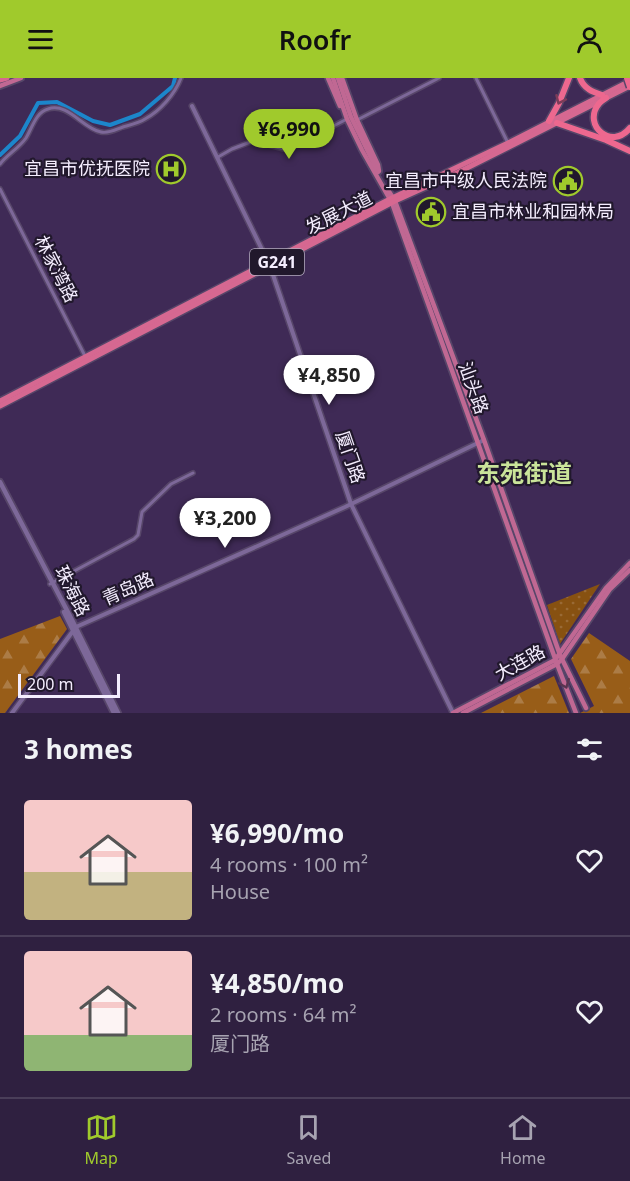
<!DOCTYPE html>
<meta charset="utf-8">
<style>
body{margin:0;font-family:"Noto Sans","Noto Sans SC",sans-serif;background:#372847;color:#f1f3f6;height:100vh;display:flex;flex-direction:column;font-size:22px;white-space:nowrap}
*{box-sizing:border-box;margin:0}
p{font-size:20px;color:#a7a3b1}
.icon{flex:none;width:33px;height:33px;fill:none;stroke:currentColor;stroke-width:2;stroke-linecap:round;stroke-linejoin:round}
.map{position:relative;height:635px;overflow:hidden}
.details{display:flex;flex-direction:column;background:#2f2040;flex:1}
.details>*{flex:none}
.scale{position:absolute;left:18px;bottom:15px;width:102px;box-sizing:border-box;padding-left:6px;border:3px solid #f4edfe;border-top:0;font-size:16px;line-height:21px;white-space:nowrap;color:#f4edfe;-webkit-text-stroke:4px #21182c;paint-order:stroke}
.price{position:absolute;translate:-50% -51px;padding:0 14px;border-radius:21px;background:#fff;color:#222;font-size:20px;line-height:39px;filter:drop-shadow(0 2px 3px #0008)}
.price::after{content:'';position:absolute;left:50%;top:36px;width:18px;height:14px;margin-left:-9px;background:inherit;clip-path:polygon(0 0,100% 0,50% 100%)}
.price.active{background:#a0ca2c;color:#111}
ul{padding:0;list-style:none}
li{display:flex;align-items:center;gap:18px;height:150px;padding:0 24px}
li+li{border-top:2px solid #4a3e59}
li span{display:grid;place-items:center;flex:none;width:168px;height:120px;border-radius:6px;color:#555}
li>.icon{margin-inline-start:auto}
span .icon{width:72px;height:72px;fill:#fffc;stroke-width:1}
li b{font-size:26px}
h2{display:flex;justify-content:space-between;align-items:center;height:72px;padding:0 24px;font-size:26px}
header{display:flex;justify-content:space-between;align-items:center;height:78px;padding:0 24px;background:#a0ca2c;color:#111;font-size:27px;font-weight:600}
.tab-bar{display:flex;justify-content:space-around;align-items:center;height:84px;border-top:2px solid #4a3e59;background:#2f2040;font-size:16px;color:#a7a3b1}
.tab-bar a{display:grid;justify-items:center;gap:3px}
.tab-bar .active{color:#a0ca2c}
.map>svg:first-child{display:block}
.grass{fill:url(#grass-dots)}
.forest{fill:url(#forest-firs)}
.lines{fill:none;stroke-linecap:round;stroke-linejoin:round}
.canal{stroke:#1c86cb;stroke-width:4}
.minor-casing{stroke:#574669;stroke-width:6}
.tertiary-casing{stroke:#574669;stroke-width:7}
.secondary-casing{stroke:#574669;stroke-width:8}
.primary-casing{stroke:#574669;stroke-width:8}
.trunk-casing{stroke:#574669;stroke-width:8}
.motorway-casing{stroke:#574669;stroke-width:9}
.minor{stroke:#7d6899;stroke-width:3}
.tertiary{stroke:#7d6899;stroke-width:4}
.secondary{stroke:#7d6899;stroke-width:4.5}
.primary{stroke:#c06893;stroke-width:4.5}
.trunk{stroke:#d66891;stroke-width:5}
.motorway{stroke:#ed688f;stroke-width:6}
.motorway-bridge-casing{stroke:#574669;stroke-width:9;stroke-linecap:butt}
.motorway-bridge{stroke:#ed688f;stroke-width:6}
.oneway{stroke:#7d3c59}
.oneway2{stroke:#593450}
.labels{text-anchor:middle;stroke-width:4.5;stroke-linejoin:round;paint-order:stroke}
.shield{fill:#21182c;stroke:#b5adbf;stroke-width:1.5}
.shield-label{font-size:16px;font-weight:bold;fill:#f4edfe}
.poi-label{font-size:18px;fill:#f4edfe;stroke:#21182c;text-anchor:end}
.street-label{font-size:18px;fill:#f4edfe;stroke:#21182c}
.district-label{font-size:24px;font-weight:bold;fill:#cae49a;stroke:#21182c}
</style>
<header><svg class="icon" aria-label="menu" viewBox="0 0 24 24"><path d="M4 6h16M4 12h16M4 18h16"/></svg>Roofr<svg class="icon" aria-label="person" viewBox="0 0 24 24"><circle cx="12" cy="8" r="4"/><path d="M4 21q1-7 8-7t8 7"/></svg></header>
<div class="map">
<svg width="630" height="635" viewBox="0 0 630 635">
<defs>
<pattern id="grass-dots" width="8" height="8" patternUnits="userSpaceOnUse" patternTransform="scale(1.5)"><rect width="8" height="8" fill="#875111"/><path d="M2 2h.1M6 6h.1" fill="none" stroke="#996a35" stroke-width="1.8" stroke-linecap="round"/></pattern>
<pattern id="forest-firs" width="22" height="20" patternUnits="userSpaceOnUse" patternTransform="scale(1.5)"><rect width="22" height="20" fill="#985d18"/><path d="M5 1l3.5 6h-7zM16 11l3.5 6h-7z" fill="#ac7c46"/></pattern>
</defs>
<rect width="100%" height="100%" fill="#3f2a56"/>
<polygon class="grass" points="600,506 560,566 547,527"/>
<g class="forest">
<polygon points="60,538 67,551 5,635 0,635 0,561"/>
<polygon points="589,555 630,583 630,635 580,635 594,628 571,581"/>
<polygon points="554,598 569,635 481,635"/>
</g>
<g class="lines">
<polyline class="canal" points="0,77 20,58 38,25 57,24 93,43 110,47 140,36 173,8 175,0"/>
<g class="minor-casing">
<g id="minor">
<polyline points="476,0 508,65"/>
<polyline points="357,42 439,0"/>
<polyline points="218,79 232,71 253,63 284,71 289,71 347,41"/>
<path d="M0,86C8,76 19,70 26,60C32,50 36,34 48,31C68,24 83,51 101,54C108,56 117,51 123,49C130,47 139,45 145,41C160,33 175,16 181,0"/>
<polyline points="0,111 86,280"/>
<polyline points="50,506 134,461 138,457 142,434 171,406 193,395"/>
</g>
</g>
<g class="tertiary-casing">
<g id="tertiary">
<polyline points="192,28 270,188 351,426 453,635"/>
<polyline points="12,635 76,549 345,429 484,362"/>
</g>
</g>
<g class="secondary-casing">
<g id="secondary">
<polyline points="0,404 72,542 118,635"/>
<polyline points="64,534 114,635"/>
</g>
</g>
<g class="primary-casing">
<g id="primary">
<polyline points="328,0 340,28"/>
<polyline points="333,0 347,41 362,72 392,125 557,586 576,635"/>
<polyline points="338,0 351,39 378,94"/>
<polyline points="342,0 357,42 378,87 379,93"/>
<polyline points="0,8 21,0"/>
<polyline points="388,112 395,123 484,362 560,577 586,630"/>
<polyline points="453,635 555,582 606,510 630,485"/>
<polyline points="463,635 557,586 562,581 610,511 630,492"/>
</g>
</g>
<g class="trunk-casing">
<g id="trunk">
<polyline points="0,2 7,0"/>
<polyline points="0,323 390,121 508,65 630,3"/>
<polyline points="0,328 395,123 459,94 630,8"/>
</g>
</g>
<g class="motorway-casing">
<g id="motorway">
<path d="M580,0C584,11 593,14 602,17"/>
<path d="M606,20C603,22 600,24 598,27C583,47 611,73 630,50"/>
<polyline points="549,43 559,25 569,0"/>
<polyline points="557,45 606,62 630,73"/>
</g>
</g>
<use href="#minor" class="minor"/>
<use href="#tertiary" class="tertiary"/>
<use href="#secondary" class="secondary"/>
<use href="#primary" class="primary"/>
<use href="#trunk" class="trunk"/>
<use href="#motorway" class="motorway"/>
<g class="motorway-bridge-casing">
<polyline id="motorway-bridge" points="627,0 630,9"/>
</g>
<use href="#motorway-bridge" class="motorway-bridge"/>
</g>
<defs><path id="oneway-chevron" d="M-2-3.5L2.5 0L-2 3.5" fill="none" stroke-width="1.6" stroke-linecap="round" stroke-linejoin="round" transform="scale(1.5)"/></defs>
<use class="oneway" href="#oneway-chevron" transform="translate(560 22) rotate(114)"/>
<use class="oneway2" href="#oneway-chevron" transform="translate(565 606) rotate(68)"/>
<defs>
<g id="hospital-ring" transform="scale(1.5)"><circle r="9.5" fill="#21182c" stroke="#a0ca2c" stroke-width="1.5"/><path d="M-5-5h3v3.5h4V-5h3V5h-3V1.5h-4V5h-3Z" fill="#a0ca2c"/></g>
<g id="civic-ring" transform="scale(1.5)"><circle r="9.5" fill="#21182c" stroke="#a0ca2c" stroke-width="1.5"/><path d="M-.6-6.5H3V-4.5H.6V-3L4-1V1h2V6H-6V1h2V-1L-.6-3ZM-1.2 2.5V6h2.4V2.5Z" fill="#a0ca2c"/></g>
</defs>
<g fill-rule="evenodd">
<use href="#hospital-ring" x="171" y="91"/>
<use href="#civic-ring" x="568" y="103"/>
<use href="#civic-ring" x="431" y="134"/>
</g>
<g class="labels">
<rect class="shield" x="250" y="171" width="54" height="26" rx="4.5"/>
<g class="shield-label">
<text x="277" y="190">G241</text>
</g>
<g class="poi-label">
<text x="150" y="97">宜昌市优抚医院</text>
<text x="547" y="109">宜昌市中级人民法院</text>
<text x="452" y="140" text-anchor="start">宜昌市林业和园林局</text>
</g>
<g class="street-label">
<text transform="translate(339 135) rotate(-27)" y="6">发展大道</text>
<text transform="translate(56 191) rotate(63)" y="6">林家湾路</text>
<text transform="translate(473 310) rotate(70)" y="6">汕头路</text>
<text transform="translate(350 379) rotate(71)" y="6">厦门路</text>
<text transform="translate(128 511) rotate(-24)" y="6">青岛路</text>
<text transform="translate(72 513) rotate(63)" y="6">珠海路</text>
<text transform="translate(520 585) rotate(-29)" y="6">大连路</text>
</g>
<g class="district-label">
<text x="524" y="404">东苑街道</text>
</g>
</g>
</svg>
<div class="scale">200 m</div>
<b class="price active" style="left:289px;top:82px">¥6,990</b>
<b class="price" style="left:329px;top:328px">¥4,850</b>
<b class="price" style="left:225px;top:471px">¥3,200</b>
</div>
<section class="details">
<h2>3 homes<svg class="icon" aria-label="filters" viewBox="0 0 24 24"><path d="M4 7h16M4 17h16"/><circle cx="9" cy="7" r="2"/><circle cx="15" cy="17" r="2"/></svg></h2>
<ul>
<li><span style="background:linear-gradient(#f6c9c9 60%,#c2b280 0)"><svg class="icon" aria-label="home" viewBox="0 0 24 24"><path d="M3 11l9-7 9 7M6 9v11h12V9"/></svg></span><div><b>¥6,990/mo</b><p>4 rooms · 100 m²</p><p>House</p></div><svg class="icon" aria-label="heart" viewBox="0 0 24 24"><path d="M12 20l-8-8c-3-5 5-10 8-4 3-6 11-1 8 4z"/></svg></li>
<li><span style="background:linear-gradient(#f6c9c9 70%,#8fb573 0)"><svg class="icon" aria-label="home" viewBox="0 0 24 24"><path d="M3 11l9-7 9 7M6 9v11h12V9"/></svg></span><div><b>¥4,850/mo</b><p>2 rooms · 64 m²</p><p>厦门路</p></div><svg class="icon" aria-label="heart" viewBox="0 0 24 24"><path d="M12 20l-8-8c-3-5 5-10 8-4 3-6 11-1 8 4z"/></svg></li>
</ul>
</section>
<nav class="tab-bar">
<a class="active"><svg class="icon" aria-label="map" viewBox="0 0 24 24"><path d="M3 6l6-2 6 2 6-2v14l-6 2-6-2-6 2zM9 4v14M15 6v14"/></svg>Map</a>
<a><svg class="icon" aria-label="saved" viewBox="0 0 24 24"><path d="M7 4h10v16l-5-4-5 4z"/></svg>Saved</a>
<a><svg class="icon" aria-label="home" viewBox="0 0 24 24"><path d="M3 11l9-7 9 7M6 9v11h12V9"/></svg>Home</a>
</nav>
